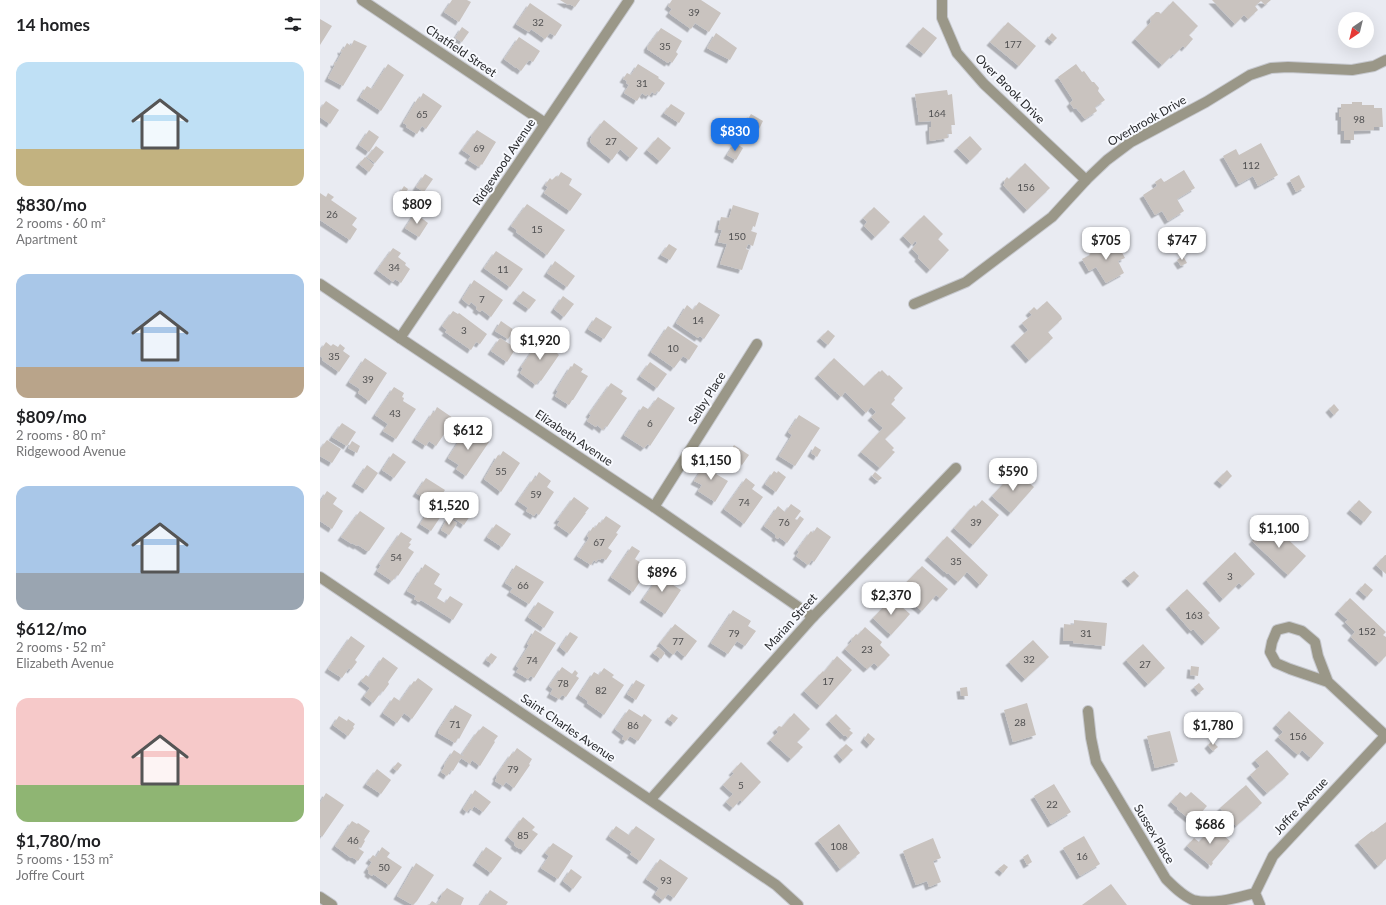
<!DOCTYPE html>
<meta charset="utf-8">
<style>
body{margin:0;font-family:Lato,sans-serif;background:#f6f6f6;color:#202124;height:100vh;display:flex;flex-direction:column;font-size:15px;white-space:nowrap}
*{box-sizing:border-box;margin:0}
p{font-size:13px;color:#757577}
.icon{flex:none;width:22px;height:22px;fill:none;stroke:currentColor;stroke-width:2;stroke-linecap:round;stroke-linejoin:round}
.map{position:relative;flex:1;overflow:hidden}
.drawer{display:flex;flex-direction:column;background:#fff;width:320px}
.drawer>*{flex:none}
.needle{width:26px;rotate:215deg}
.tools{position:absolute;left:1018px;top:12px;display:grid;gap:8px}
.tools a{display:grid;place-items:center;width:36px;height:36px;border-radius:50%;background:#fff;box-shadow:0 4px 16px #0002;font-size:20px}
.price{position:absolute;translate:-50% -34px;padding:0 9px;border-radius:8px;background:#fff;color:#222;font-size:13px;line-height:26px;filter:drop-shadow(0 1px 2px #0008)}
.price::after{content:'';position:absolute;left:50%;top:24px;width:12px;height:9px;margin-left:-6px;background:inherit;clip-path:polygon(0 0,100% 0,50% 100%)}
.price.on{background:#1a73e8;color:#fff}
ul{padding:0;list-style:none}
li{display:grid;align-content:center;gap:8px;height:212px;padding:0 16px}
li span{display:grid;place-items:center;height:124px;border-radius:12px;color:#555}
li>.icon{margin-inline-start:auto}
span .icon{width:72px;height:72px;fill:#fffc;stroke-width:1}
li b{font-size:17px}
h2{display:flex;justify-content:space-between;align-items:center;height:48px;padding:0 16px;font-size:17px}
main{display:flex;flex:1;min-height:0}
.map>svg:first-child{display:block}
.building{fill:#c9c3bf;filter:url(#shadow)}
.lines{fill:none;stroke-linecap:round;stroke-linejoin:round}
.street-casing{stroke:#c6c8ce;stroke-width:12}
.street{stroke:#9a9788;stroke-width:10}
.labels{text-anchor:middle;stroke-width:4;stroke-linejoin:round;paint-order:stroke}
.number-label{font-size:10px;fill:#505051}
.street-label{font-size:12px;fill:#28292c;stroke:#f7f9fe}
</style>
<main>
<section class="drawer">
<h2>14 homes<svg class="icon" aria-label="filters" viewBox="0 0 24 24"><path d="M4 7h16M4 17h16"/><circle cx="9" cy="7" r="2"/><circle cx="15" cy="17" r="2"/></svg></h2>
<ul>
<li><span style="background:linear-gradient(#bfe0f5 70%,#c2b280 0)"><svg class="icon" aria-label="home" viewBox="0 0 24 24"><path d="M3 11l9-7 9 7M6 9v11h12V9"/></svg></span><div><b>$830/mo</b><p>2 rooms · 60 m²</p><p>Apartment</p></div></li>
<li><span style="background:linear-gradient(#a9c7e8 75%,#b9a48a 0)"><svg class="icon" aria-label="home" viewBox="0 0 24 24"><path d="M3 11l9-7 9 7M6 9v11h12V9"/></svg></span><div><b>$809/mo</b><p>2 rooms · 80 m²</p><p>Ridgewood Avenue</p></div></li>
<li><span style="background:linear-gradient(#a9c7e8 70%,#9aa5b1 0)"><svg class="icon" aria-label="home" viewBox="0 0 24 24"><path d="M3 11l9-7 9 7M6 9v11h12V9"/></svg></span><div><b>$612/mo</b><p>2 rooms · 52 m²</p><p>Elizabeth Avenue</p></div></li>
<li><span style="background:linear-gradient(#f6c9c9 70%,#8fb573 0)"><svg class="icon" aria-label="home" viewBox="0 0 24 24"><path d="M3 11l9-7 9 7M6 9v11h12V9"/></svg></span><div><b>$1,780/mo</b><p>5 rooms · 153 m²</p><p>Joffre Court</p></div></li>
</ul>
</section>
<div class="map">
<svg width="1066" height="905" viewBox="0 0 1066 905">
<defs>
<filter id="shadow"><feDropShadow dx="-3.5" dy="3.5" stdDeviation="0" flood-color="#0004"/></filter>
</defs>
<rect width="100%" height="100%" fill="#e9ebf2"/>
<g class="building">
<polygon points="132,0 147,0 151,2 139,22 124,12"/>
<polygon points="240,0 260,0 255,7 249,4 248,5"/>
<polygon points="352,0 381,0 401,13 389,32 375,23 371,29 350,14 349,13 352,9 348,6"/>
<polygon points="892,0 951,0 945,5 941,1 935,6 938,10 928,19 924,15 915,24"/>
<polygon points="853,1 878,26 869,35 873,39 865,48 863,46 854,55 853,54 842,65 815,39 831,22 830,18 836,12 839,12 841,14"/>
<polygon points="210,3 242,25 235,36 230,33 225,39 211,29 209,32 196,24"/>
<polygon points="0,19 12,26 0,45"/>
<polygon points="688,22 716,46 699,66 670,42"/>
<polygon points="142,27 149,32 142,42 135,38"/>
<polygon points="603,27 617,38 604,54 589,43"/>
<polygon points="341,28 362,41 356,52 358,54 352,63 350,61 348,63 327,49 328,48 327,47"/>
<polygon points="396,33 417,48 410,60 387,48"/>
<polygon points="732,33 737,38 733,42 728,38"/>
<polygon points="199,37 220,51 213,62 209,60 201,71 197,68 196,68 184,59"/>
<polygon points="34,40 47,46 23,86 8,78 15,65 14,64 14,62 16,63 22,52 21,51 21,49 23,50 27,43 31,46"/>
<polygon points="68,64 84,75 61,111 40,97 47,86 52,89"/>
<polygon points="318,64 339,77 338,78 345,83 339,92 337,91 335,94 332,92 329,96 327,94 326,96 322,93 317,101 304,93 309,85 306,83 307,81 303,79 307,73 311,75"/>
<polygon points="756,64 762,72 764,71 772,82 774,82 779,88 778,91 785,100 775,107 777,111 765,119 756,108 754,109 750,103 753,100 738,77"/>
<polygon points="627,90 628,95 632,94 635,125 631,125 632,134 627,134 628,138 610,141 609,128 611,127 611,121 599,122 595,94"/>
<polygon points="103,93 122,106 106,129 102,126 97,134 86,127 87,125 83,123 98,98 100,99"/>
<polygon points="6,101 19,110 10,124 0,117 0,109"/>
<polygon points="1032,102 1042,102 1042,105 1054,105 1054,108 1062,108 1063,127 1054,127 1054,130 1034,131 1034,140 1024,140 1024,131 1021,131 1021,117 1019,117 1019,109 1021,109 1021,104 1032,104"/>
<polygon points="351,104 365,113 359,123 344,113"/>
<polygon points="431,114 443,121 439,129 426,122"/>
<polygon points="284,120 318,148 310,158 300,149 292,160 271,143 270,139 272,137 271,136"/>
<polygon points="49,130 59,137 49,152 39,145"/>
<polygon points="157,130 176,142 162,165 161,164 159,167 148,160 151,156 142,150"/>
<polygon points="650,136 662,149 650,161 637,148"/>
<polygon points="338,137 351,148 340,161 327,150"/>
<polygon points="415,143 423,148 416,160 407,155"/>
<polygon points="941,143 958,175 938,186 933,176 919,184 903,156 916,149 919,155"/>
<polygon points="56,146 64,152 55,163 47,157"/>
<polygon points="45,157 54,165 49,172 39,164"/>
<polygon points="705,163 730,188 707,210 683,185 685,183 684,181 687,177 689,179"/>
<polygon points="864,170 875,188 857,199 864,211 848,221 842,211 835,215 823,195 837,186 835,182 841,178 844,182 846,181"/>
<polygon points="241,172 252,179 249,185 262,194 250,211 224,193 228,187 225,185 230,178 232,180 236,176 238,177"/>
<polygon points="105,174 113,179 104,192 96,187"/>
<polygon points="979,175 985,187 976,192 970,180"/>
<polygon points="84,186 88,189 82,200 77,197"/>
<polygon points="0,193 6,197 8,193 14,197 11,200 37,218 32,225 37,229 30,240 0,220"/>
<polygon points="207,204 245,230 227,255 196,232 197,230 191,226"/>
<polygon points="413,205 439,213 435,227 433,226 431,231 437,233 433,246 428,244 426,249 429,250 422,270 400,264 407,244 398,242 402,230 398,229 401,217 409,218"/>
<polygon points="554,207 570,222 555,237 544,226 547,222 543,218"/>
<polygon points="95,213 108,223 99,237 85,228"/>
<polygon points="604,215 623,234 618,239 629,250 610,270 598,258 599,256 592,249 597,243 595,241 592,245 583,236"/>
<polygon points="795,240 805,258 798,261 804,273 786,283 776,267 769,271 762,259 770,255 769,254"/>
<polygon points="349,244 357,249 350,260 341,255"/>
<polygon points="73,248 81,253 78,257 86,263 85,265 90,269 81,283 75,279 73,282 57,270"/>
<polygon points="176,251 203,269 190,287 164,268"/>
<polygon points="863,256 867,263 861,266 857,260"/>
<polygon points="235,261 255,276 247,287 227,273"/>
<polygon points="154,280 183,300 171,317 162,310 160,312 156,309 157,307 151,302 149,305 142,299"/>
<polygon points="203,291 216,300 209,309 196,300"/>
<polygon points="243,296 254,304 244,317 234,309"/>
<polygon points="727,301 741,316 742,319 728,332 733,338 709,360 694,343 708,330 702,323 712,315 709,312 714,307 717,310"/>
<polygon points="379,302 400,315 384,339 380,336 378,338 356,323 367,305 373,310"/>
<polygon points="133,311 138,314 139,313 167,334 160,344 156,342 151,350 125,332 127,330 122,326"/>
<polygon points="276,317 292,327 284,339 268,329"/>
<polygon points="181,321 194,330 188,339 175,331"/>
<polygon points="348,326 378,346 369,360 363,356 354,368 331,352"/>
<polygon points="508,330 515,336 508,345 500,338"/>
<polygon points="222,337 239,348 236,352 239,355 221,381 219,380 216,385 200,373 203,368 201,367"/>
<polygon points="180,338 196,348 187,362 171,351"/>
<polygon points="6,342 11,346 13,344 18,347 20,344 25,348 23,351 30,356 19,372 2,360 3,358 0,356 0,351"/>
<polygon points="45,358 67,373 49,401 38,393 40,389 29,382"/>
<polygon points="514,358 544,386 559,371 560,372 562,370 568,376 569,375 583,388 574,398 575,400 571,404 586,418 565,439 574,448 572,450 575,452 560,468 541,452 563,428 551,417 556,412 551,407 546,413 525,392 521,397 498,375"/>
<polygon points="330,362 347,374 337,388 320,376"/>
<polygon points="254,363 263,369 261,372 268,376 253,400 252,400 249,405 235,396 238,391 236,390 251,366 252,367"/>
<polygon points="291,383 303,391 301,394 307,398 287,427 285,426 283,430 277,425 276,427 267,421 271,415 269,414"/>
<polygon points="74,387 84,393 82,397 84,398 83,401 96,409 76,439 63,431 68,424 55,415"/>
<polygon points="338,397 355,408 330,446 328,444 324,448 304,435 323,406 328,409 329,408 330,408"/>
<polygon points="1014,404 1019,410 1014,415 1009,409"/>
<polygon points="117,407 133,418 130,423 131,424 116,446 109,441 106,446 95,439 113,412 114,413"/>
<polygon points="479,415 500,428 475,466 459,456 472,435 468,432"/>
<polygon points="22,423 36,432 27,446 12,437"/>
<polygon points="149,429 169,442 146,476 136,469 139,465 128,458 144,433 146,434"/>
<polygon points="7,440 21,449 12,463 0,456 0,449"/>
<polygon points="32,441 40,446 37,453 28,448"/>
<polygon points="414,445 429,455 422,465 407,455"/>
<polygon points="495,446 501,450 497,457 491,453"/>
<polygon points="183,451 200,463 181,492 164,479 178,455 180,456"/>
<polygon points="73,453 86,462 74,478 62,470"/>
<polygon points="388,460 400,467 396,474 408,481 395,502 378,491 382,485 374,481"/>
<polygon points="47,465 58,473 46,490 35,483"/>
<polygon points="907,470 912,476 903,485 897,480"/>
<polygon points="454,471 457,473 458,471 466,477 456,492 445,484"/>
<polygon points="695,471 714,487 691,513 672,496"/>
<polygon points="219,472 231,481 227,487 234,492 219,515 216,513 214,516 206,511 208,508 198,501 214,478 215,479"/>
<polygon points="555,472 562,478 558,481 552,476"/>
<polygon points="106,478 125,490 115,505 96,493"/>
<polygon points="426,478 435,485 432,489 443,497 424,524 404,509"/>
<polygon points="7,491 17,498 13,504 23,511 12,529 0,521 0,502"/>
<polygon points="254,497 269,508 265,513 266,513 250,534 237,525 240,521 237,520"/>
<polygon points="140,500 154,510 144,525 130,516"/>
<polygon points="662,500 679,515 653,545 634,528 654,505 656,507"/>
<polygon points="1039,500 1052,512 1044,522 1030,510"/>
<polygon points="471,504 481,511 475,519 477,520 480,516 484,519 467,543 459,537 458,539 455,537 456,535 444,526 458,506 465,512"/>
<polygon points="110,509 121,516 111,531 100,524"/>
<polygon points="40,511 65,528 49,551 47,551 38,545 37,546 32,543 32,544 21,537"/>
<polygon points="286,516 301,526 296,533 298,534 288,548 292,551 286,560 282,558 280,560 278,559 276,562 274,560 271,565 257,556 269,538 267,536 273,527 275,528 279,522 281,523"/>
<polygon points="128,517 137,523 129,535 121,530"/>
<polygon points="949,522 986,556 968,575 932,541"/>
<polygon points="176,524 191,534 182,547 167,537"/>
<polygon points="497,527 511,537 494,562 492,560 488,565 476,556 479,552 477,550 491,531 493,533"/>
<polygon points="81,532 92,539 89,543 91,544 88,548 94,552 78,576 77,575 72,581 57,571 61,565 59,564"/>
<polygon points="627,536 668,575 660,585 647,572 638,582 628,573 627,574 608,557"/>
<polygon points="312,546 320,551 315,559 329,568 313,592 291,577"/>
<polygon points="915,552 935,574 922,586 919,583 903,599 886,580"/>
<polygon points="1065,555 1066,555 1066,574 1056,565"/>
<polygon points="105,564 120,574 114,584 122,589 117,598 125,603 130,596 143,604 133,620 101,600 99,602 94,599 96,596 87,591 101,569 102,569"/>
<polygon points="196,565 224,582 209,604 190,592 193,588 185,583"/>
<polygon points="602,566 628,589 620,598 616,595 602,611 578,591"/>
<polygon points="344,569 352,574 347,581 361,590 345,614 323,599"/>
<polygon points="814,571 819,576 811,584 805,578"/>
<polygon points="1045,583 1053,590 1047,597 1039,590"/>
<polygon points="867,589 890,613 888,615 900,628 885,642 873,629 871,631 849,606"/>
<polygon points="572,598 590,614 571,635 553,618"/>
<polygon points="1030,598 1066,632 1063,635 1066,637 1066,656 1059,663 1031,637 1035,632 1025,622 1028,620 1018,611"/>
<polygon points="218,602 234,612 224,628 208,617"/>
<polygon points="413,610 431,621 428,626 436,631 425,646 417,641 408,654 391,643"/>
<polygon points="754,620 787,623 785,646 753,643 753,641 743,641 744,624 754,625"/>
<polygon points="355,624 377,641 365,657 357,650 353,655 340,643"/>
<polygon points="545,627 562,642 560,645 570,655 558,667 554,663 547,669 525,649 532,641 531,640 536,634 538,635"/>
<polygon points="215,630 236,643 214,678 211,676 208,679 196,672 199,668 196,666 209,645 207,644"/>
<polygon points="250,632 258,637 247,653 240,647"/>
<polygon points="31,636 45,646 35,660 37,662 31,670 29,668 22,678 8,669"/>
<polygon points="713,640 729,657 705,679 689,662"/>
<polygon points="823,644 845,668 828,684 806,660"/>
<polygon points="338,647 345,653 341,659 333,653"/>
<polygon points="171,653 177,657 172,664 166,660"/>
<polygon points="517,656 532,670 500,706 484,691 503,671 504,672"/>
<polygon points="63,657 78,668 68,682 69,684 63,692 62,691 53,703 44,696 50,688 41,681 46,675 49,677"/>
<polygon points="871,666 879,667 878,676 870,675"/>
<polygon points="242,667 252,674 255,670 258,673 256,676 259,678 246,697 242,695 239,699 230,694 233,689 229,686"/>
<polygon points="284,668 294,675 292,677 304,685 284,715 267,703 268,701 259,695 274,672 279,675"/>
<polygon points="98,678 113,689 92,719 84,713 77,723 63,713 74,697 80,701 94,681 95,682"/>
<polygon points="316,680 325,685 316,700 307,694"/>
<polygon points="879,683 884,689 879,693 874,687"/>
<polygon points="647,687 648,696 641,696 640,688"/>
<polygon points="707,703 716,735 693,742 684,710"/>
<polygon points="135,705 152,715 139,739 138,738 135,743 118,733 120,728"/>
<polygon points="309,709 322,717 324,714 332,720 318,741 310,736 306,741 302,739 304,736 295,729"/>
<polygon points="969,711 1004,743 991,758 982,750 978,755 958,737 963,732 956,725"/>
<polygon points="474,713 490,729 477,742 483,747 471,759 450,740 458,732 456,729 459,726 462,727"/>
<polygon points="352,714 358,718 354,723 348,719"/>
<polygon points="516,714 531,729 529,730 533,733 528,738 525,735 524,736 509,721"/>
<polygon points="19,716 27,721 28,719 35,724 33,727 34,728 28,736 13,725"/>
<polygon points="913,717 917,722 912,727 907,723"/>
<polygon points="163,726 178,736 174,741 175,742 160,766 152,760 150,764 141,758 133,771 131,770 127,776 121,772 125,766 124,765 134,750 143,756 144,755 142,754 158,731 159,731"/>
<polygon points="850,731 858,762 835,768 827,736"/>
<polygon points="548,733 555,739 550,745 544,739"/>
<polygon points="892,741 898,747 893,751 888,745"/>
<polygon points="526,744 533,750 523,760 517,753"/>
<polygon points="197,748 212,759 209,764 210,765 194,788 186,782 183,786 175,781 177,777 176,776 192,753 193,754"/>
<polygon points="947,750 969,774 947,793 930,775 940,766 935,760"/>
<polygon points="78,762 82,765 77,771 73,768"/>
<polygon points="421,762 441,782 422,802 420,800 413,808 406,802 413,794 403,785 414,773 412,772"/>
<polygon points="57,769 71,780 61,794 46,784"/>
<polygon points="734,784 751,812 731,824 714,796"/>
<polygon points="926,785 942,803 916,826 900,808"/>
<polygon points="155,790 171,802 163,812 154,806 152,810 150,808 147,812 143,809"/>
<polygon points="860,792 866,797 871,792 887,806 873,822 857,809 858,808 851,802"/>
<polygon points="6,793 24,805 2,837 0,835 0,803"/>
<polygon points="203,817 215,827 212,830 218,834 204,851 200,848 199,849 194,845 195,843 188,837"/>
<polygon points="32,821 37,824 38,823 50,831 44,840 45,841 41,848 39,847 38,848 44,852 38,861 32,857 31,858 15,846"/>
<polygon points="1066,822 1066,859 1058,866 1038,842 1052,831 1053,832"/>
<polygon points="519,824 540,853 520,869 498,840"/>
<polygon points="296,826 309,835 316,826 335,839 320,861 310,854 312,852 289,836"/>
<polygon points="893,826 910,841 892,862 893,863 891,866 867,846 874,838 879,842"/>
<polygon points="764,836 780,864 760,876 743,848"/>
<polygon points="613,838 621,858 613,861 621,882 609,887 607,881 596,885 583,851"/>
<polygon points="233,843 253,856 238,879 221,868 229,856 225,853"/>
<polygon points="62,847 70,853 67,857 82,867 69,885 53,874 52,876 48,873 49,871 47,869 52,862 49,860 53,855 56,857"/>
<polygon points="166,847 182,858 171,873 156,862"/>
<polygon points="708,854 712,862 707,865 703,857"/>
<polygon points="340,859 368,878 354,898 348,894 343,900 335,894 339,888 326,879"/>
<polygon points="96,863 114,875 97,901 93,905 77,896"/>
<polygon points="684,864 688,867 683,873 678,869"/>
<polygon points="251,869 262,877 253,889 243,881"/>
<polygon points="791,884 807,905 762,905"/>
<polygon points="127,888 144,898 141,905 109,905 112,901 117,904 122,896 121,895"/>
<polygon points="170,890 188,902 186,905 160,905"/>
</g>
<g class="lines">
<g class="street-casing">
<g id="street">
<polyline points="42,0 225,123"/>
<polyline points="622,0 622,18 637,53 664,84 766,180"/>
<polyline points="0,284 80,338 334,507 493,617"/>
<polyline points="594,304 646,282 732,217 766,180 787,160 811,142 886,102 930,75 951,68 968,67 1032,70 1054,66 1066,60"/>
<polyline points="80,338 309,0"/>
<polyline points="334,507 437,344"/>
<polyline points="0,577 456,885 478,905"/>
<polyline points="1008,682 998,656 995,642 982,631 969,627 957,630 952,642 950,652 956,663 970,669 1008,682 1065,735"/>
<path d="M768,711L771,738L776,762L846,879C854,887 863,896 873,900C893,905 916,898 935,893"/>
<polyline points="331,799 493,617 636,468"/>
<polyline points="0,897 12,905"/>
<polyline points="940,905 935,893 953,856 1066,735"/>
</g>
</g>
<use href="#street" class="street"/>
</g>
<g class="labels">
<g class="number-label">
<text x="374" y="16">39</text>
<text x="218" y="26">32</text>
<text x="693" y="48">177</text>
<text x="345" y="50">35</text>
<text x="322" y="87">31</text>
<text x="617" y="117">164</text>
<text x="102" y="118">65</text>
<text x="1039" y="123">98</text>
<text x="291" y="145">27</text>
<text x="159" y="152">69</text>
<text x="931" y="169">112</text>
<text x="706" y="191">156</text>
<text x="12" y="218">26</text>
<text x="217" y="233">15</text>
<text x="417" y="240">150</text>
<text x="74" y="271">34</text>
<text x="183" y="273">11</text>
<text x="162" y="303">7</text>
<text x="378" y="324">14</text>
<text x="144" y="334">3</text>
<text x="353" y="352">10</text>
<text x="14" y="360">35</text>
<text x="48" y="383">39</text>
<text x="75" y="417">43</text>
<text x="330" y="427">6</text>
<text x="181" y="475">55</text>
<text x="216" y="498">59</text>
<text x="424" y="506">74</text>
<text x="464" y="526">76</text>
<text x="656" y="526">39</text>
<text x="279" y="546">67</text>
<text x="76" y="561">54</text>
<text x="636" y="565">35</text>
<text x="910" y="580">3</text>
<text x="203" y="589">66</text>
<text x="874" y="619">163</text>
<text x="1047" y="635">152</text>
<text x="414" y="637">79</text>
<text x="766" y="637">31</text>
<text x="358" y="645">77</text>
<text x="547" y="653">23</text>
<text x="709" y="663">32</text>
<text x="212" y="664">74</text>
<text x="825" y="668">27</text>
<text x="508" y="685">17</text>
<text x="243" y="687">78</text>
<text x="281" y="694">82</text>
<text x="700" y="726">28</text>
<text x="135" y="728">71</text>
<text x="313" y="729">86</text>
<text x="978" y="740">156</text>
<text x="193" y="773">79</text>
<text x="421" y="789">5</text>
<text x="732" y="808">22</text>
<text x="203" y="839">85</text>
<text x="33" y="844">46</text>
<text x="519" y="850">108</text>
<text x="762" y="860">16</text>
<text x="64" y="871">50</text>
<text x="346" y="884">93</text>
</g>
<g class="street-label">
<text transform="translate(141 51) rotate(34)" y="4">Chatfield Street</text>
<text transform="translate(690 89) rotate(45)" y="4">Over Brook Drive</text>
<text transform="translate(827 121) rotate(-30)" y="4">Overbrook Drive</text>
<text transform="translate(184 162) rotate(-56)" y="4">Ridgewood Avenue</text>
<text transform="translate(387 398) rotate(-58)" y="4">Selby Place</text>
<text transform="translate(254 438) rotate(34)" y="4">Elizabeth Avenue</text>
<text transform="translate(471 622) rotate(-48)" y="4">Marian Street</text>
<text transform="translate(248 728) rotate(34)" y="4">Saint Charles Avenue</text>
<text transform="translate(981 806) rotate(-47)" y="4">Joffre Avenue</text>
<text transform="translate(834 834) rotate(59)" y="4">Sussex Place</text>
</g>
</g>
</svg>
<div class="tools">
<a><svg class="needle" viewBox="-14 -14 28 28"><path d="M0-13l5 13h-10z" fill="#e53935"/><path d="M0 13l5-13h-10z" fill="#757577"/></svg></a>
</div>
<b class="price on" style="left:415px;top:152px">$830</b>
<b class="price" style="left:97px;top:225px">$809</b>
<b class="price" style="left:786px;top:261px">$705</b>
<b class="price" style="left:862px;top:261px">$747</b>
<b class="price" style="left:220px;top:361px">$1,920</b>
<b class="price" style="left:148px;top:451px">$612</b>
<b class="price" style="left:391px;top:481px">$1,150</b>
<b class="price" style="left:693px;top:492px">$590</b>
<b class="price" style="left:129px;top:526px">$1,520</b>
<b class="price" style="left:959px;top:549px">$1,100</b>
<b class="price" style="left:342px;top:593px">$896</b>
<b class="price" style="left:571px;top:616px">$2,370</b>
<b class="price" style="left:893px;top:746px">$1,780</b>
<b class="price" style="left:890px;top:845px">$686</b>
</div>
</main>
